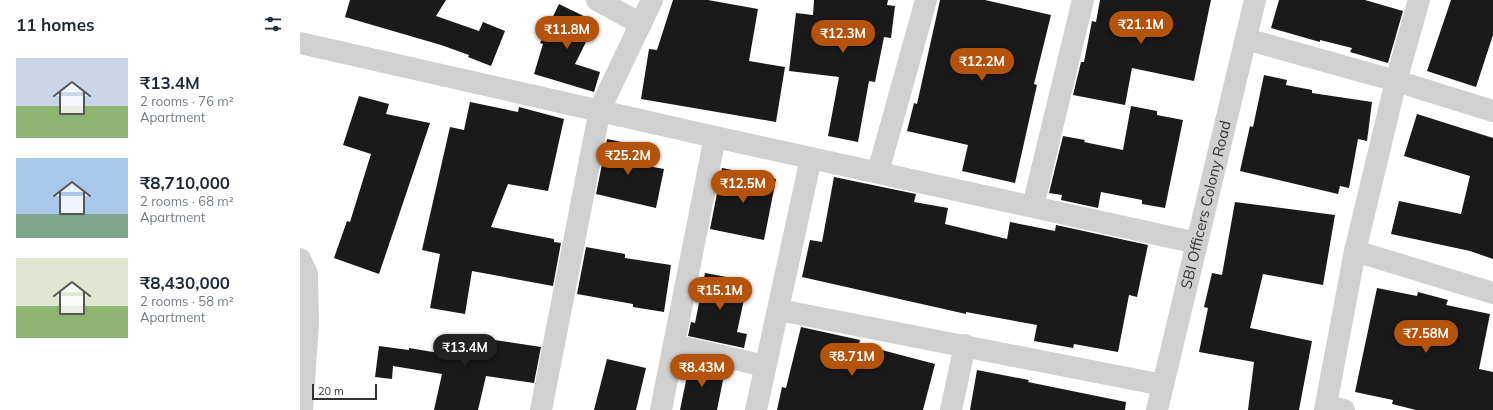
<!DOCTYPE html>
<meta charset="utf-8">
<style>
body{margin:0;font-family:Mulish,sans-serif;background:#f2f2f3;color:#1f2937;height:100vh;display:flex;flex-direction:column;font-size:15px;white-space:nowrap}
*{box-sizing:border-box;margin:0}
p{font-size:13px;color:#747a83}
.icon{flex:none;width:22px;height:22px;fill:none;stroke:currentColor;stroke-width:2;stroke-linecap:round;stroke-linejoin:round}
.map{position:relative;flex:1;overflow:hidden}
.details{display:flex;flex-direction:column;background:#fff;width:300px}
.details>*{flex:none}
.scale{position:absolute;left:12px;bottom:10px;width:65px;box-sizing:border-box;padding-left:4px;border:2px solid #333;border-top:0;font-size:11px;line-height:14px;white-space:nowrap;color:#333;-webkit-text-stroke:3px #fff;paint-order:stroke}
.price{position:absolute;translate:-50% -34px;padding:0 9px;border-radius:14px;background:#b45309;color:#fff;font-size:13px;line-height:26px;filter:drop-shadow(0 1px 2px #0008)}
.price::after{content:'';position:absolute;left:50%;top:24px;width:12px;height:9px;margin-left:-6px;background:inherit;clip-path:polygon(0 0,100% 0,50% 100%)}
.price.current{background:#222;color:#fff}
ul{padding:0;list-style:none}
li{display:flex;align-items:center;gap:12px;height:100px;padding:0 16px}
li span{display:grid;place-items:center;flex:none;width:112px;height:80px;border-radius:0px;color:#555}
li>.icon{margin-inline-start:auto}
span .icon{width:48px;height:48px;fill:#fffc;stroke-width:1}
li b{font-size:17px}
h2{display:flex;justify-content:space-between;align-items:center;height:48px;padding:0 16px;font-size:17px}
main{display:flex;flex:1;min-height:0}
.map>svg:first-child{display:block}
.building{fill:#1a1a1a}
.lines{fill:none;stroke-linecap:round;stroke-linejoin:round}
.minor{stroke:#d0d0d0;stroke-width:22}
.labels{text-anchor:middle;stroke-width:4;stroke-linejoin:round;paint-order:stroke}
.street-label{font-size:15px;fill:#333;stroke:#fff}
</style>
<main>
<section class="details">
<h2>11 homes<svg class="icon" aria-label="filters" viewBox="0 0 24 24"><path d="M4 7h16M4 17h16"/><circle cx="9" cy="7" r="2"/><circle cx="15" cy="17" r="2"/></svg></h2>
<ul>
<li><span style="background:linear-gradient(#c9d6e8 60%,#8fb573 0)"><svg class="icon" aria-label="home" viewBox="0 0 24 24"><path d="M3 11l9-7 9 7M6 9v11h12V9"/></svg></span><div><b>₹13.4M</b><p>2 rooms · 76 m²</p><p>Apartment</p></div></li>
<li><span style="background:linear-gradient(#a9c7e8 70%,#7fa58c 0)"><svg class="icon" aria-label="home" viewBox="0 0 24 24"><path d="M3 11l9-7 9 7M6 9v11h12V9"/></svg></span><div><b>₹8,710,000</b><p>2 rooms · 68 m²</p><p>Apartment</p></div></li>
<li><span style="background:linear-gradient(#dfe7d0 60%,#8fb573 0)"><svg class="icon" aria-label="home" viewBox="0 0 24 24"><path d="M3 11l9-7 9 7M6 9v11h12V9"/></svg></span><div><b>₹8,430,000</b><p>2 rooms · 58 m²</p><p>Apartment</p></div></li>
</ul>
</section>
<div class="map">
<svg width="1193" height="410" viewBox="0 0 1193 410">
<rect width="100%" height="100%" fill="#fff"/>
<g class="building">
<polygon points="50,0 146,0 136,16 179,31 183,22 205,31 191,66 168,57 169,55 141,45 45,17"/>
<polygon points="373,0 408,0 458,9 449,61 485,67 476,122 341,99 349,49 357,50"/>
<polygon points="514,0 588,0 587,5 595,6 591,38 584,37 575,82 569,81 558,142 528,136 539,77 489,71 496,13 513,15"/>
<polygon points="640,0 685,0 751,15 734,84 737,85 715,183 662,171 668,145 607,131 614,103 617,104"/>
<polygon points="800,0 911,0 894,81 832,68 825,105 773,95 781,62 784,62 792,21 796,22"/>
<polygon points="979,0 1065,0 1103,11 1088,63 1050,52 1052,48 1020,40 1020,42 971,28"/>
<polygon points="1151,0 1193,0 1193,35 1176,87 1127,71"/>
<polygon points="259,4 296,22 275,64 300,72 294,92 234,74 243,44 240,43"/>
<polygon points="964,75 987,80 986,85 1012,90 1012,93 1072,102 1067,141 1058,139 1049,188 1040,186 1038,194 940,171 950,126 953,127"/>
<polygon points="59,96 89,104 86,114 130,123 79,274 34,258 47,221 50,222 71,154 43,145"/>
<polygon points="170,102 218,112 219,107 264,119 248,191 208,184 191,227 254,239 254,242 261,243 253,286 172,271 165,314 130,308 140,254 122,250 150,127 164,130"/>
<polygon points="831,106 857,111 857,115 883,120 865,208 842,204 842,200 801,192 798,208 761,200 762,195 749,193 763,136 785,140 784,142 823,150"/>
<polygon points="1117,114 1193,138 1193,259 1170,251 1091,234 1099,201 1161,214 1170,176 1104,156"/>
<polygon points="307,139 341,146 337,164 364,169 356,208 296,194"/>
<polygon points="422,168 476,179 464,240 410,229"/>
<polygon points="534,177 616,194 614,202 648,208 645,224 707,239 710,222 755,231 756,225 848,245 837,297 829,295 818,352 774,344 773,348 734,341 737,325 666,312 666,314 502,277 510,240 522,242"/>
<polygon points="935,202 1035,215 1023,285 963,274 950,328 1012,341 999,410 948,410 954,362 899,352 908,308 904,307 912,273 922,275"/>
<polygon points="286,247 325,254 325,258 371,265 364,312 333,307 333,304 277,294"/>
<polygon points="405,273 448,281 437,332 447,334 444,348 388,336 391,322 395,323"/>
<polygon points="1077,288 1117,296 1118,292 1148,300 1146,305 1190,314 1179,369 1193,372 1193,410 1116,410 1092,404 1093,400 1055,392"/>
<polygon points="501,327 560,340 559,344 635,364 623,410 477,410 482,387 486,388"/>
<polygon points="154,334 241,347 234,383 186,376 178,410 134,410 142,374 93,366 92,379 75,377 79,346 109,350 109,348 151,355"/>
<polygon points="307,359 346,368 336,410 294,410"/>
<polygon points="390,361 425,370 417,410 380,410"/>
<polygon points="677,370 729,380 728,382 826,402 825,410 670,410"/>
</g>
<g class="lines">
<g class="minor">
<polyline points="297,0 341,24"/>
<polyline points="946,39 1096,81 1193,111"/>
<polyline points="0,43 415,137 897,243"/>
<polyline points="578,172 626,0"/>
<polyline points="733,206 783,0"/>
<polyline points="1055,251 1193,293"/>
<polyline points="0,259 7,274 8,323 2,410"/>
<polyline points="479,310 863,385"/>
<polyline points="374,345 465,366"/>
<polyline points="1026,406 1044,410"/>
<polyline points="241,410 300,109 352,0"/>
<polyline points="361,410 415,137"/>
<polyline points="456,410 511,158"/>
<polyline points="651,410 665,345"/>
<path id="s1" d="M857,410L955,0"/>
<polyline points="1025,410 1055,251 1096,81 1119,0"/>
</g>
</g>
<g class="labels">
<g class="street-label">
<text dy="5" stroke="none"><textPath href="#s1" startOffset="211">SBI Officers Colony Road</textPath></text>
</g>
</g>
</svg>
<div class="scale">20 m</div>
<b class="price" style="left:841px;top:45px">₹21.1M</b>
<b class="price" style="left:267px;top:50px">₹11.8M</b>
<b class="price" style="left:543px;top:54px">₹12.3M</b>
<b class="price" style="left:682px;top:82px">₹12.2M</b>
<b class="price" style="left:328px;top:176px">₹25.2M</b>
<b class="price" style="left:443px;top:204px">₹12.5M</b>
<b class="price" style="left:420px;top:311px">₹15.1M</b>
<b class="price" style="left:1126px;top:354px">₹7.58M</b>
<b class="price current" style="left:165px;top:368px">₹13.4M</b>
<b class="price" style="left:552px;top:377px">₹8.71M</b>
<b class="price" style="left:402px;top:388px">₹8.43M</b>
</div>
</main>
